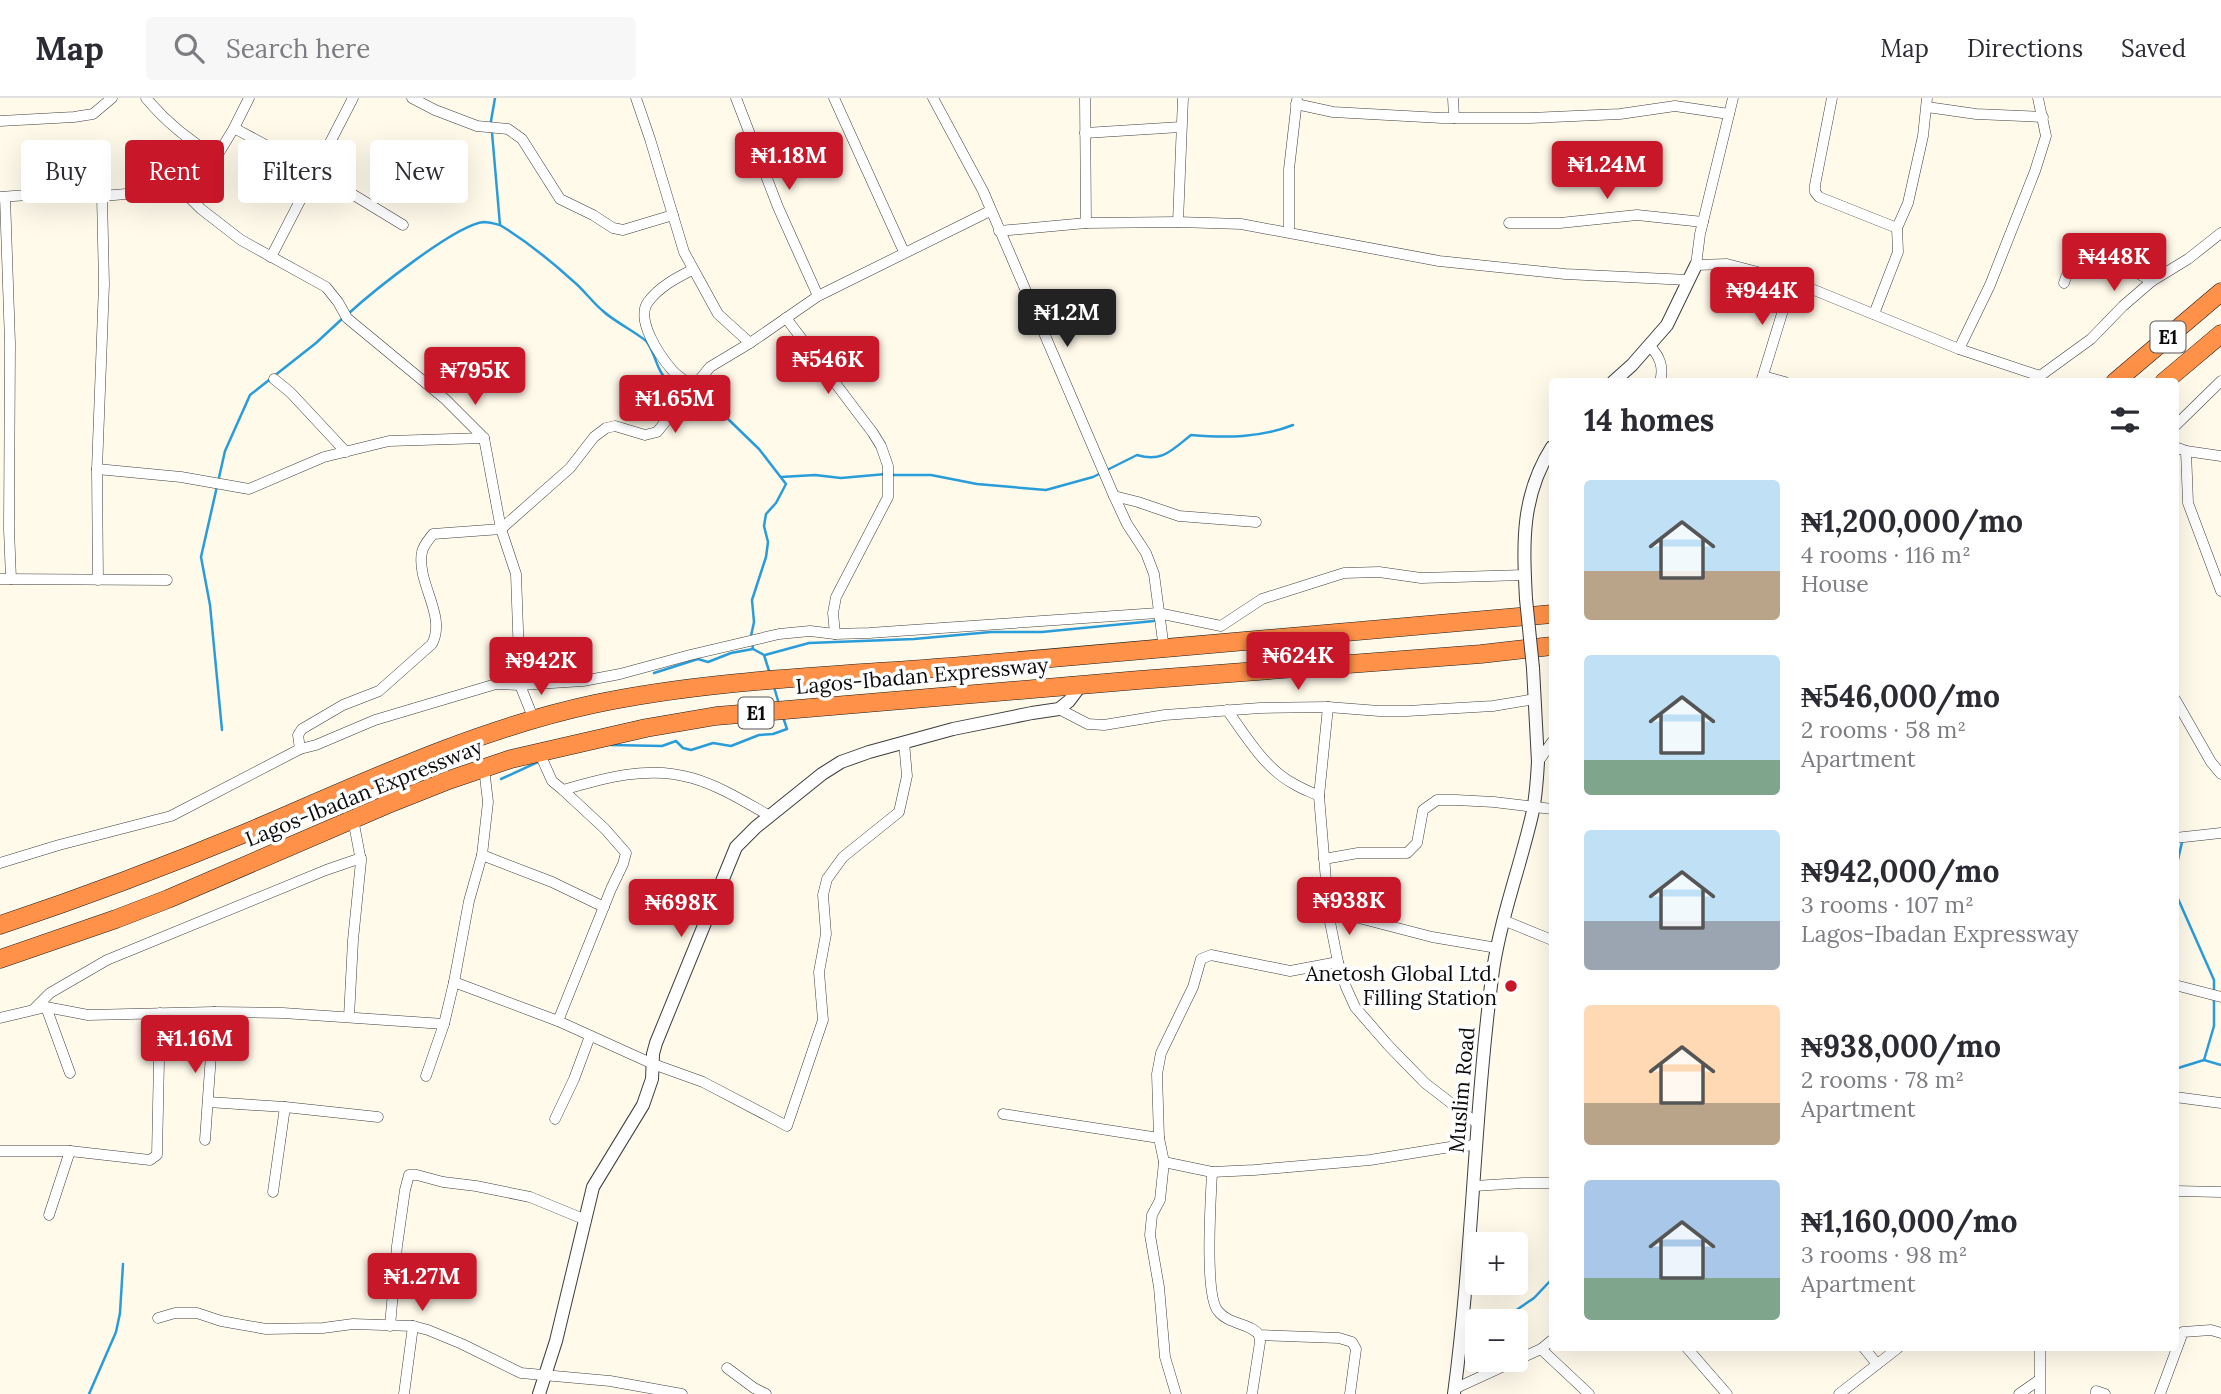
<!DOCTYPE html>
<meta charset="utf-8">
<style>
body{margin:0;font-family:Lora,serif;background:#f7f7f7;color:#2b2b33;height:100vh;display:flex;flex-direction:column;font-size:26px;white-space:nowrap}
*{box-sizing:border-box;margin:0}
p{font-size:23px;color:#7c7c81}
.icon{flex:none;width:38px;height:38px;fill:none;stroke:currentColor;stroke-width:2;stroke-linecap:round;stroke-linejoin:round}
.map{position:relative;flex:1;overflow:hidden}
.panel{position:absolute;left:1549px;top:280px;width:630px;height:973px;display:flex;flex-direction:column;background:#fff;border-radius:7px;box-shadow:0 7px 28px #0002}
.panel>*{flex:none}
.guide{position:absolute;left:21px;top:42px;width:665px;height:63px;display:flex;gap:14px}
.controls{position:absolute;left:1465px;top:1134px;display:grid;gap:14px}
.controls a{display:grid;place-items:center;width:63px;height:63px;border-radius:7px;background:#fff;box-shadow:0 7px 28px #0002;font-size:35px}
.price{position:absolute;translate:-50% -60px;padding:0 16px;border-radius:7px;background:#c71728;color:#fff;font-size:23px;line-height:46px;filter:drop-shadow(0 2px 4px #0008)}
.price::after{content:'';position:absolute;left:50%;top:42px;width:21px;height:16px;margin-left:-10px;background:inherit;clip-path:polygon(0 0,100% 0,50% 100%)}
.price.active{background:#222;color:#fff}
ul{padding:0;list-style:none}
li{display:flex;align-items:center;gap:21px;height:175px;padding:0 35px}
li span{display:grid;place-items:center;flex:none;width:196px;height:140px;border-radius:7px;color:#555}
li>.icon{margin-inline-start:auto}
span .icon{width:84px;height:84px;fill:#fffc;stroke-width:1}
li b{font-size:30px}
h2{display:flex;justify-content:space-between;align-items:center;height:84px;padding:0 35px;font-size:30px}
.chip{padding:0 24px;border-radius:7px;background:#fff;box-shadow:0 7px 28px #0002;font-size:24px;line-height:63px}
.chip.active{background:#c71728;color:#fff}
header{display:flex;align-items:center;gap:42px;box-sizing:border-box;height:98px;padding:0 35px;background:#fff;border-bottom:2px solid #e1e1e2}
header strong{font-size:33px}
nav{display:flex;gap:38px;margin-inline-start:auto;font-size:24px}
.search{width:490px;height:63px;background:#f7f7f7;display:flex;align-items:center;gap:18px;box-sizing:border-box;padding:0 24px;border-radius:7px;color:#7c7c81;font-size:26px}
.map>svg:first-child{display:block}
.lines{fill:none;stroke-linecap:round;stroke-linejoin:round}
.stream{stroke:#299cda;stroke-width:2.5}
.minor-casing{stroke:#3e3e3e;stroke-width:11}
.tertiary-casing{stroke:#3e3e3e;stroke-width:14}
.motorway-casing{stroke:#1c1c1c;stroke-width:19}
.minor{stroke:#fff;stroke-width:10}
.tertiary{stroke:#fff;stroke-width:12}
.motorway{stroke:#ff9248;stroke-width:18}
.tertiary-bridge-casing{stroke:#3e3e3e;stroke-width:14;stroke-linecap:butt}
.tertiary-bridge{stroke:#fff;stroke-width:12}
.poi-dot{fill:#c71728;stroke:#fff;stroke-width:2.5}
.labels{text-anchor:middle;stroke-width:7;stroke-linejoin:round;paint-order:stroke}
.shield{fill:#fff;stroke:#545454;stroke-width:2}
.shield-label{font-size:19px;font-weight:bold;fill:#0b0b0b}
.street-label{font-size:21px;fill:#0b0b0b;stroke:#fff}
.poi-label{font-size:21px;fill:#0b0b0b;stroke:#fff;text-anchor:end}
</style>
<header>
<strong>Map</strong>
<div class="search"><svg class="icon" aria-label="search" viewBox="0 0 24 24"><circle cx="10" cy="10" r="6"/><path d="M15 15l6 6"/></svg>Search here</div>
<nav><a>Map</a><a>Directions</a><a>Saved</a></nav>
</header>
<div class="map">
<svg width="2221" height="1296" viewBox="0 0 2221 1296">
<rect width="100%" height="100%" fill="#fffaea"/>
<g class="lines">
<g class="stream">
<path d="M495,0L491,23L500,127C526,143 550,162 573,183C584,192 592,204 603,213C612,222 642,238 647,244C662,267 653,282 687,289"/>
<path d="M348,216C371,195 456,126 484,124C489,124 495,126 500,127"/>
<polyline points="697,291 709,294 728,321 759,351 786,386 776,405 766,416 764,428 768,444 766,459 752,502 754,524 751,538"/>
<path d="M892,377H931L977,386L1046,392L1093,379L1137,357C1162,365 1172,352 1191,337C1226,340 1260,340 1293,327"/>
<polyline points="781,379 815,377 841,380 886,376"/>
<polyline points="752,545 753,551 764,557 770,576"/>
<polyline points="765,557 809,545 914,541 991,534 1042,534 1154,523"/>
<polyline points="654,575 698,561 708,564 731,555 753,551"/>
<polyline points="774,589 779,606"/>
<polyline points="222,632 210,507 201,459 225,353 250,297 316,245 343,220"/>
<polyline points="611,647 662,648 676,643 683,650 691,652 713,645 731,648 759,637 773,636 787,631 783,619"/>
<polyline points="501,681 540,663"/>
<polyline points="2175,775 2182,744"/>
<polyline points="2175,794 2214,882 2214,895"/>
<polyline points="2204,962 2214,928 2214,901"/>
<polyline points="2175,971 2204,962 2221,967"/>
<polyline points="1500,1223 1534,1200 1552,1181"/>
<polyline points="89,1296 116,1234 120,1215 123,1166"/>
</g>
<g class="minor-casing">
<g id="minor">
<path d="M146,0C166,24 188,42 215,58"/>
<polyline points="412,0 435,12 477,28 508,31 522,41 560,101 593,117 613,130 623,132 673,117"/>
<polyline points="636,0 650,41 684,154 718,216 750,245"/>
<polyline points="736,0 778,109 818,198"/>
<polyline points="834,0 904,154"/>
<polyline points="933,0 983,93 1114,398 1127,426 1146,455 1154,476 1164,551"/>
<polyline points="1085,0 1086,125"/>
<polyline points="1453,0 1454,20"/>
<polyline points="1733,0 1700,136 1696,167 1727,166 1792,183 1959,251 2040,278"/>
<polyline points="1832,0 1815,87 1815,94 1819,99 1897,130"/>
<polyline points="1296,6 1333,14 1442,20 1530,20 1620,16 1675,8 1729,16"/>
<polyline points="1927,9 1976,16 2043,19"/>
<polyline points="0,23 74,19 93,16 112,0"/>
<polyline points="234,30 316,74 403,127"/>
<polyline points="1085,35 1181,29"/>
<polyline points="0,99 68,94 102,98 162,93 174,94 191,101 201,111 241,142 326,189 338,204 347,220 445,301 484,340 501,431 516,476 520,587 534,622"/>
<polyline points="5,99 10,245 9,431 11,481"/>
<polyline points="191,101 234,30 249,0"/>
<polyline points="1178,124 1183,0"/>
<polyline points="1509,125 1560,125 1637,117 1703,124"/>
<polyline points="999,133 1086,125 1178,124 1241,126 1439,163 1565,176 1688,182"/>
<polyline points="1289,133 1289,71 1297,2"/>
<polyline points="271,159 353,0"/>
<path d="M692,172C676,180 659,189 648,204C635,222 660,258 672,272C678,279 687,284 695,288"/>
<polyline points="2064,185 2075,154 2081,150 2090,150 2152,183"/>
<polyline points="1874,216 1898,154 1897,130 1908,105 1923,38 1927,0"/>
<polyline points="786,220 873,335 881,348 888,368 888,399 836,499 833,515 835,536"/>
<path d="M1650,248C1660,259 1664,269 1660,284"/>
<polyline points="1959,251 1990,187 2035,73 2046,38 2038,0"/>
<polyline points="1763,278 1785,284"/>
<polyline points="274,281 290,294 346,354"/>
<polyline points="1761,284 1792,183"/>
<polyline points="2037,284 2040,278 2091,241 2123,208 2152,183 2188,161 2221,135"/>
<polyline points="2175,328 2221,283"/>
<polyline points="2175,349 2186,353 2221,358"/>
<polyline points="2186,353 2188,405 2221,493"/>
<polyline points="97,371 181,379 249,391 324,359 389,343 484,340"/>
<polyline points="1114,398 1138,404 1179,418 1256,424"/>
<polyline points="0,481 167,482"/>
<polyline points="98,482 97,371 104,186 102,98"/>
<polyline points="2175,601 2211,664 2221,676"/>
<polyline points="1328,609 1319,698 1329,819 1338,864 1346,889 1355,909 1388,947 1425,985 1478,1026"/>
<polyline points="1059,611 1088,626 1104,627 1165,617 1260,610 1328,609 1379,613 1407,613 1493,608 1535,601"/>
<path d="M1227,612C1246,638 1265,671 1294,686C1302,691 1311,694 1319,698"/>
<path d="M300,651L298,637L302,631L343,607L379,593L432,546C447,517 416,485 422,454C423,448 429,441 433,436L501,431L570,370L594,339L606,330L615,328L645,337L657,334L710,269L750,245L818,198L990,113"/>
<path d="M539,654L552,683L563,692C604,680 649,667 692,680C720,688 745,704 770,718"/>
<polyline points="1538,664 1552,644"/>
<polyline points="2175,740 2221,735"/>
<polyline points="482,757 552,784 604,809"/>
<polyline points="1324,761 1358,755 1407,755 1417,745 1423,712 1437,702 1456,702 1494,704 1552,711"/>
<polyline points="0,765 59,747 171,718 300,651 316,647 375,622 496,586 520,587 583,583 620,576 690,557 779,536 810,533 835,536 869,535 1158,515 1221,528 1262,501 1344,475 1379,474 1421,480 1525,477"/>
<polyline points="1329,819 1355,819 1432,839 1497,850"/>
<polyline points="1503,822 1552,842"/>
<polyline points="454,884 558,923 653,966 703,984 787,1028 823,922 819,874 826,836 823,797 827,781 843,759 899,714 907,678 904,644"/>
<polyline points="2175,887 2221,899"/>
<polyline points="46,909 70,975"/>
<polyline points="35,910 50,895 107,862 326,772 361,760"/>
<polyline points="349,919 353,842 361,763 353,721"/>
<polyline points="0,920 46,909 88,917 214,914 283,915 444,926"/>
<polyline points="558,923 611,791 623,766 626,755 605,731 563,692"/>
<polyline points="426,978 444,926 454,884 469,803 482,757 488,704 484,670"/>
<polyline points="2175,999 2221,1005"/>
<polyline points="208,1004 285,1009 378,1019"/>
<polyline points="1003,1016 1159,1040"/>
<polyline points="555,1021 574,981 590,938"/>
<polyline points="205,1042 214,914"/>
<polyline points="0,1053 70,1053 150,1062 157,1057 160,915"/>
<polyline points="1164,1064 1212,1074 1254,1072 1370,1062 1450,1049 1476,1047"/>
<path d="M1212,1074C1211,1098 1204,1197 1218,1213C1229,1227 1251,1225 1259,1237L1339,1240L1352,1244L1356,1251L1350,1296"/>
<polyline points="1474,1088 1523,1085 1552,1085"/>
<polyline points="2175,1093 2221,1094"/>
<polyline points="273,1094 285,1009"/>
<polyline points="49,1117 70,1053"/>
<polyline points="158,1220 175,1215 197,1215 221,1223 266,1231 323,1230 353,1226 413,1228 428,1232 462,1246 521,1275 610,1283 682,1296"/>
<polyline points="390,1228 397,1148 405,1092 409,1077 417,1077 443,1084 476,1088 530,1099 586,1122"/>
<polyline points="1687,1250 1727,1296"/>
<polyline points="1864,1250 1877,1266"/>
<polyline points="1541,1251 1589,1296"/>
<polyline points="727,1270 754,1290 766,1296"/>
<polyline points="1454,1291 1541,1251 1552,1242"/>
<polyline points="404,1296 413,1228"/>
<polyline points="1176,1296 1165,1259 1159,1189 1150,1137 1152,1117 1160,1102 1164,1064 1159,1040 1157,976 1161,955 1193,889 1201,861 1211,857 1290,873 1338,864"/>
<polyline points="1252,1296 1260,1244 1259,1237"/>
<polyline points="1839,1296 1898,1250"/>
<polyline points="2019,1296 2039,1282"/>
<polyline points="2040,1296 2040,1250"/>
<polyline points="2096,1296 2096,1293 2105,1296"/>
<polyline points="2160,1296 2183,1234 2211,1232 2221,1235"/>
</g>
</g>
<g class="tertiary-casing">
<g id="tertiary">
<polyline points="1613,284 1632,267 1667,227 1696,167"/>
<path d="M1526,501C1523,444 1521,398 1552,349"/>
<polyline points="539,1296 556,1243 593,1089 643,1007 652,981 653,956 656,945 736,749 756,729 822,676 841,664 869,654 953,631 1032,615 1059,611 1069,603 1081,587"/>
<path d="M1454,1296C1473,1155 1474,1013 1493,872C1501,819 1520,769 1532,717C1536,700 1537,682 1538,664L1533,570"/>
</g>
</g>
<g class="motorway-casing">
<g id="motorway">
<polyline points="2115,284 2221,194"/>
<polyline points="2164,284 2221,236"/>
<path d="M0,827C84,799 166,768 248,734C361,686 473,632 594,606C712,581 840,578 961,568C1158,552 1355,534 1552,516"/>
<polyline points="0,861 116,821 168,801 386,707 449,682 511,661 646,630 716,618 1139,582 1481,556 1552,548"/>
</g>
</g>
<use href="#minor" class="minor"/>
<use href="#tertiary" class="tertiary"/>
<use href="#motorway" class="motorway"/>
<g class="tertiary-bridge-casing">
<polyline id="tertiary-bridge" points="1526,501 1533,570"/>
</g>
<use href="#tertiary-bridge" class="tertiary-bridge"/>
</g>
<circle class="poi-dot" cx="1511" cy="888" r="7"/>
<g class="labels">
<g class="shield">
<rect x="2150.5" y="223.5" width="35" height="31" rx="5"/>
<rect x="738.5" y="599.5" width="35" height="31" rx="5"/>
</g>
<g class="shield-label">
<text x="2168" y="246">E1</text>
<text x="756" y="622">E1</text>
</g>
<g class="street-label">
<text transform="translate(922 578) rotate(-5)" y="7">Lagos-Ibadan Expressway</text>
<text transform="translate(364 695) rotate(-22)" y="7">Lagos-Ibadan Expressway</text>
<text transform="translate(1462 992) rotate(-85)" y="7">Muslim Road</text>
</g>
<g class="poi-label">
<text x="1497" y="883">Anetosh Global Ltd.<tspan x="1497" dy="24">Filling Station</tspan></text>
</g>
</g>
</svg>
<div class="controls">
<a>+</a>
<a>−</a>
</div>
<b class="price" style="left:789px;top:94px">₦1.18M</b>
<b class="price" style="left:1607px;top:103px">₦1.24M</b>
<b class="price" style="left:2114px;top:195px">₦448K</b>
<b class="price" style="left:1762px;top:229px">₦944K</b>
<b class="price active" style="left:1067px;top:251px">₦1.2M</b>
<b class="price" style="left:828px;top:298px">₦546K</b>
<b class="price" style="left:475px;top:309px">₦795K</b>
<b class="price" style="left:675px;top:337px">₦1.65M</b>
<b class="price" style="left:1298px;top:594px">₦624K</b>
<b class="price" style="left:541px;top:599px">₦942K</b>
<b class="price" style="left:1349px;top:839px">₦938K</b>
<b class="price" style="left:681px;top:841px">₦698K</b>
<b class="price" style="left:195px;top:977px">₦1.16M</b>
<b class="price" style="left:422px;top:1215px">₦1.27M</b>
<div class="guide">
<a class="chip">Buy</a>
<a class="chip active">Rent</a>
<a class="chip">Filters</a>
<a class="chip">New</a>
</div>
<section class="panel">
<h2>14 homes<svg class="icon" aria-label="filters" viewBox="0 0 24 24"><path d="M4 7h16M4 17h16"/><circle cx="9" cy="7" r="2"/><circle cx="15" cy="17" r="2"/></svg></h2>
<ul>
<li><span style="background:linear-gradient(#bfe0f5 65%,#b9a48a 0)"><svg class="icon" aria-label="home" viewBox="0 0 24 24"><path d="M3 11l9-7 9 7M6 9v11h12V9"/></svg></span><div><b>₦1,200,000/mo</b><p>4 rooms · 116 m²</p><p>House</p></div></li>
<li><span style="background:linear-gradient(#bfe0f5 75%,#7fa58c 0)"><svg class="icon" aria-label="home" viewBox="0 0 24 24"><path d="M3 11l9-7 9 7M6 9v11h12V9"/></svg></span><div><b>₦546,000/mo</b><p>2 rooms · 58 m²</p><p>Apartment</p></div></li>
<li><span style="background:linear-gradient(#bfe0f5 65%,#9aa5b1 0)"><svg class="icon" aria-label="home" viewBox="0 0 24 24"><path d="M3 11l9-7 9 7M6 9v11h12V9"/></svg></span><div><b>₦942,000/mo</b><p>3 rooms · 107 m²</p><p>Lagos-Ibadan Expressway</p></div></li>
<li><span style="background:linear-gradient(#ffd9b3 70%,#b9a48a 0)"><svg class="icon" aria-label="home" viewBox="0 0 24 24"><path d="M3 11l9-7 9 7M6 9v11h12V9"/></svg></span><div><b>₦938,000/mo</b><p>2 rooms · 78 m²</p><p>Apartment</p></div></li>
<li><span style="background:linear-gradient(#a9c7e8 70%,#7fa58c 0)"><svg class="icon" aria-label="home" viewBox="0 0 24 24"><path d="M3 11l9-7 9 7M6 9v11h12V9"/></svg></span><div><b>₦1,160,000/mo</b><p>3 rooms · 98 m²</p><p>Apartment</p></div></li>
</ul>
</section>
</div>
